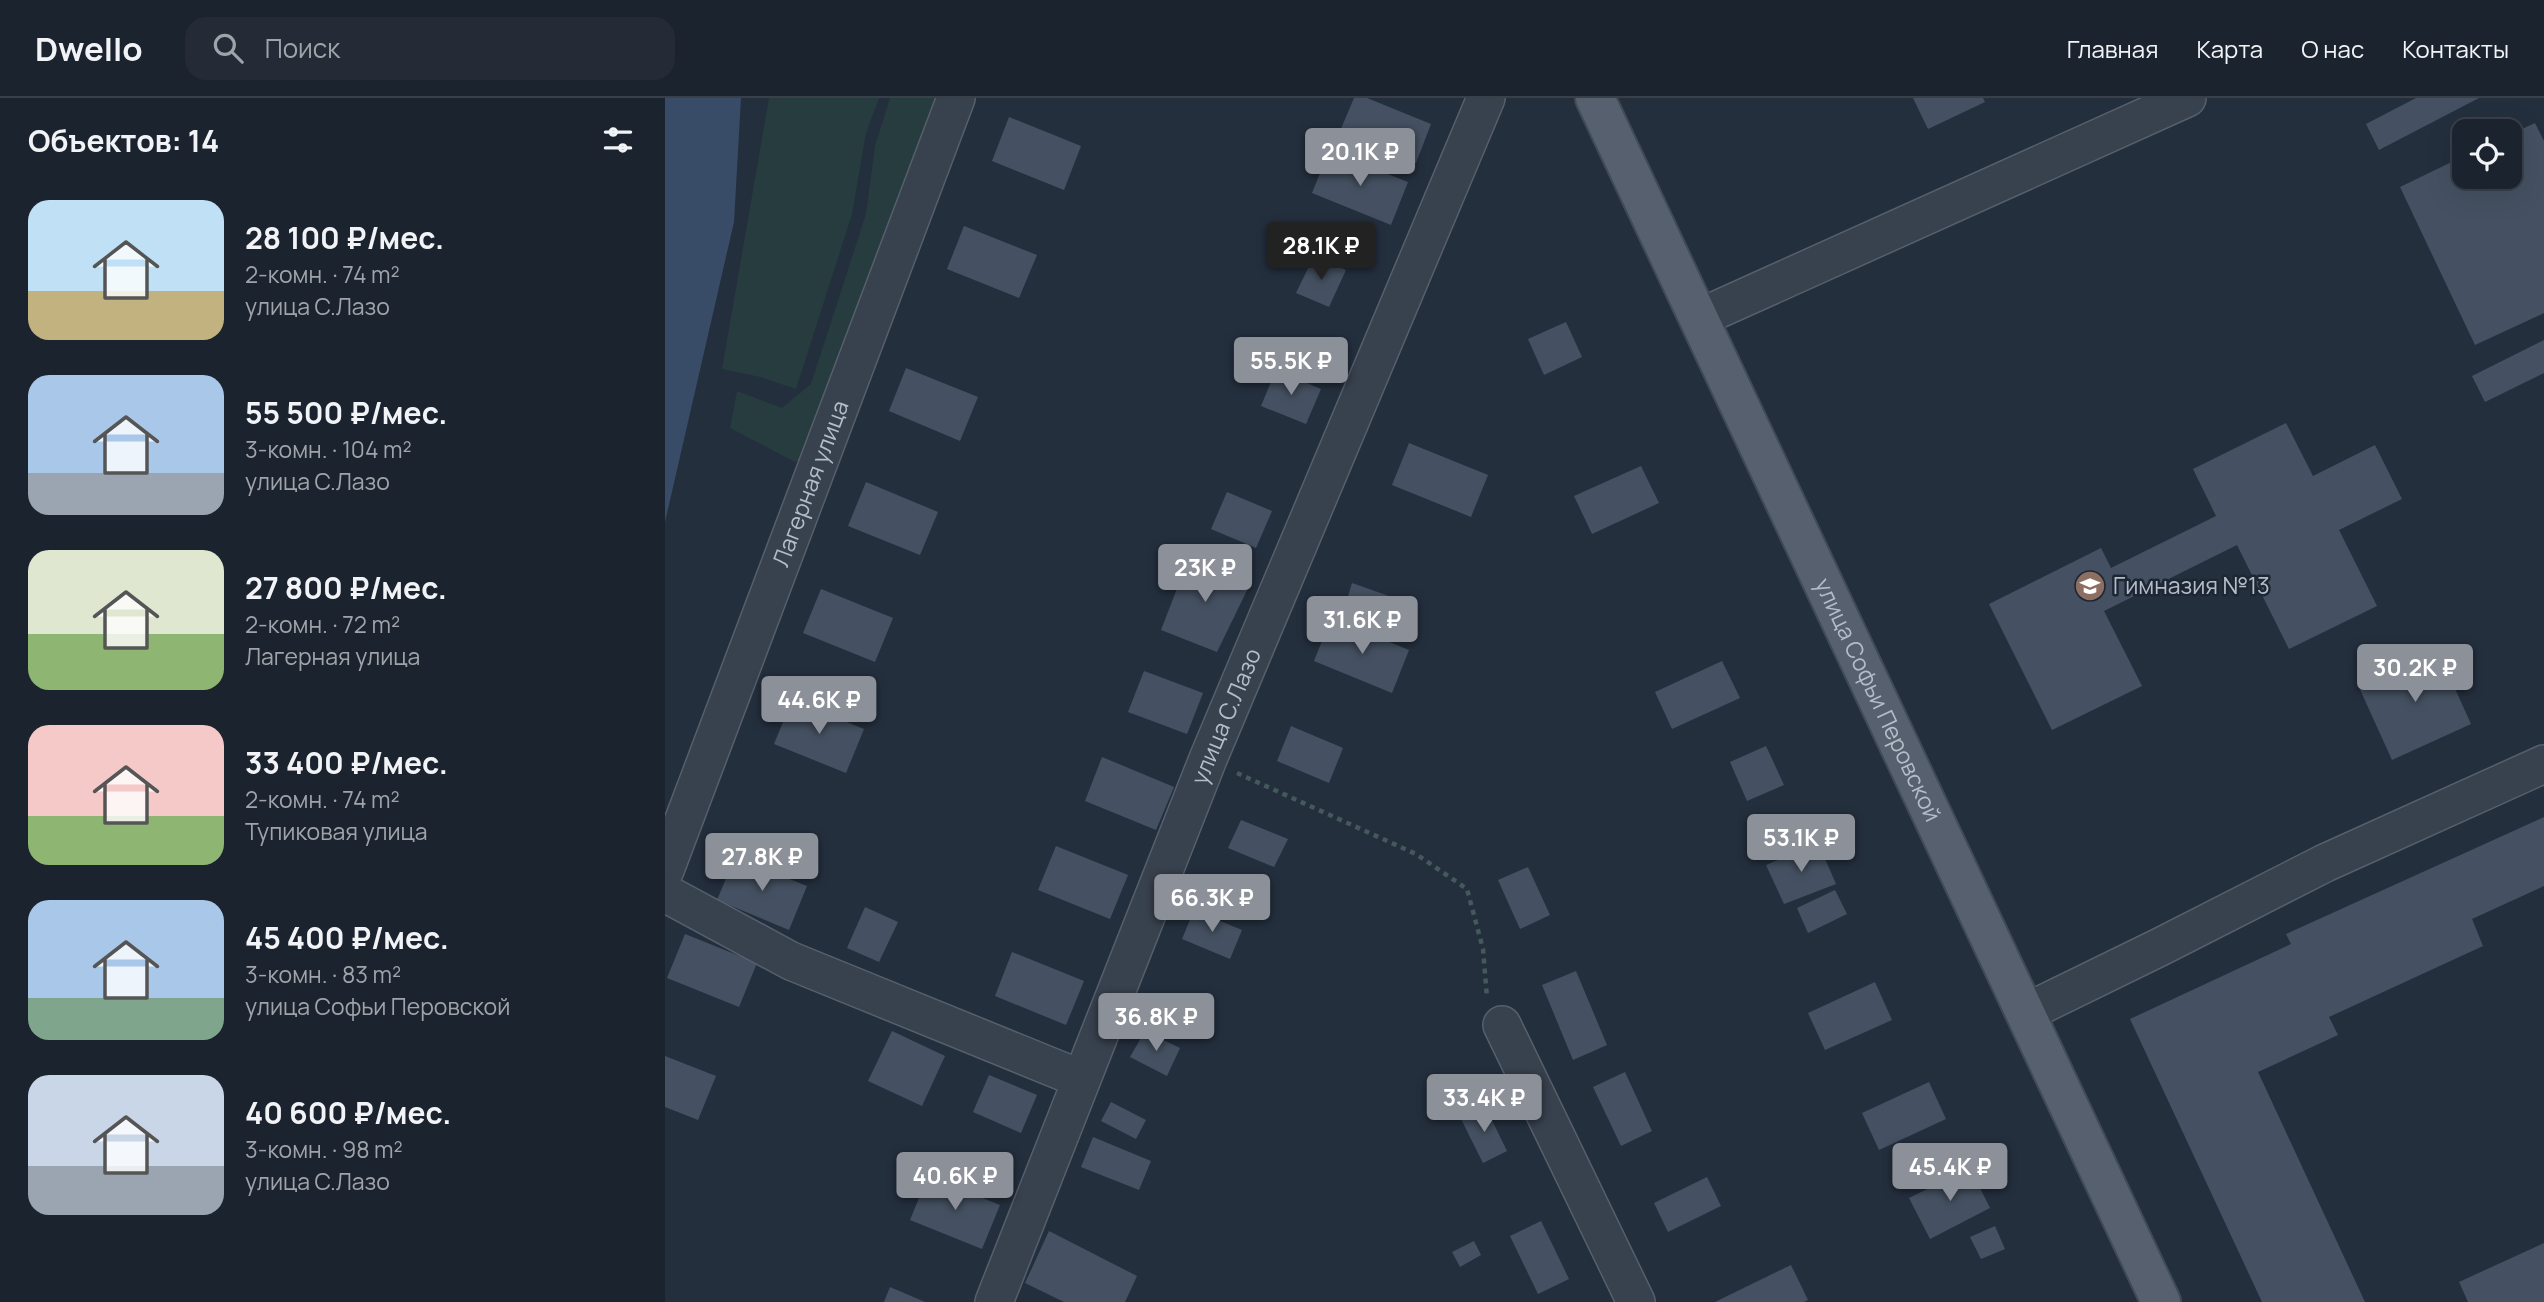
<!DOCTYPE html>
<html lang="ru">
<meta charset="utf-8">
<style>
body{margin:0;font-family:Manrope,sans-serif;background:#242b36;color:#f1f3f6;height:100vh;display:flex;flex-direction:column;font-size:26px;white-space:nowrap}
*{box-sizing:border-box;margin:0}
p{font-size:23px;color:#a0a4aa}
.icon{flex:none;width:38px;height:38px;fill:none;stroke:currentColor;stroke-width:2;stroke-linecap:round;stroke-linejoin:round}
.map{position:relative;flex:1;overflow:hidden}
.sheet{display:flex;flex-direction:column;background:#1b232e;width:665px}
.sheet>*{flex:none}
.fabs{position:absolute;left:1787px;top:21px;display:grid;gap:14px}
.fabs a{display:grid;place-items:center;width:70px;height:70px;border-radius:14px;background:#1b232e;box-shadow:0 7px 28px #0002,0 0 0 2px #39404a;font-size:35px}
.price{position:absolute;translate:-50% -60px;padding:0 16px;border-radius:7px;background:#8c9099;color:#fff;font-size:23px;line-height:46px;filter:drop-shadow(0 2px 4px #0008)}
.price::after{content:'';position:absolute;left:50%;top:42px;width:21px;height:16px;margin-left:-10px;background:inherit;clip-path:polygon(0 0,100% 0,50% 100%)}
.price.on{background:#222;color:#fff}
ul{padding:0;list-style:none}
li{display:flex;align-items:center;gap:21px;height:175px;padding:0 28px}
li span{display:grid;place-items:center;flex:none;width:196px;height:140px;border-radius:21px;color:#555}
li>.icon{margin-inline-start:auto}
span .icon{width:84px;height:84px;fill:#fffc;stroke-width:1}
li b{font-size:30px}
h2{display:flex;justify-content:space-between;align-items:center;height:84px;padding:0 28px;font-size:30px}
header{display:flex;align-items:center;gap:42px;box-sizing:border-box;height:98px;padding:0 35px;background:#1b232e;border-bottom:2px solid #39404a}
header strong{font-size:33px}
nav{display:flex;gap:38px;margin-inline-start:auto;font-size:24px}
.search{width:490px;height:63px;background:#242b36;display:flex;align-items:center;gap:18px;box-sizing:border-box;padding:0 24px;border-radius:21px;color:#a0a4aa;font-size:26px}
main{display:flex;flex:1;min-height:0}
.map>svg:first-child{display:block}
.green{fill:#263c3f}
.water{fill:#394c67}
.building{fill:#455162}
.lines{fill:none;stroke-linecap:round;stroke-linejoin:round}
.minor-casing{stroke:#565f6c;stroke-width:40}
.major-casing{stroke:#414a57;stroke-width:42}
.path{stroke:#44595c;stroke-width:4.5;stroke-dasharray:5 5;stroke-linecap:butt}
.minor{stroke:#38414e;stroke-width:37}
.major{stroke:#56606e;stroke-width:38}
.labels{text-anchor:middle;stroke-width:5;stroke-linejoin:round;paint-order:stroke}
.street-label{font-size:23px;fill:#b4bcc9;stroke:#1d2633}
.poi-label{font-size:23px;fill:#b4bcc9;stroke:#1d2633;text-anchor:start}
</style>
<header>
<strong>Dwello</strong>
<div class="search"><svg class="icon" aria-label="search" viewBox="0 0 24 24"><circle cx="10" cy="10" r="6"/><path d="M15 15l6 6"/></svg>Поиск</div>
<nav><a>Главная</a><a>Карта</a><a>О нас</a><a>Контакты</a></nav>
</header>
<main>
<section class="sheet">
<h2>Объектов: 14<svg class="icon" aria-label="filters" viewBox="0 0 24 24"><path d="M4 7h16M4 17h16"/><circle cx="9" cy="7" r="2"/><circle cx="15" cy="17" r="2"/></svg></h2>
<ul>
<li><span style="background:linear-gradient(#bfe0f5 65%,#c2b280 0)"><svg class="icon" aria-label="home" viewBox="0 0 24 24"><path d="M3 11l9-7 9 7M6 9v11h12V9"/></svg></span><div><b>28 100 ₽/мес.</b><p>2-комн. · 74 m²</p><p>улица С.Лазо</p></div></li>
<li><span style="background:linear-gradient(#a9c7e8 70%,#9aa5b1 0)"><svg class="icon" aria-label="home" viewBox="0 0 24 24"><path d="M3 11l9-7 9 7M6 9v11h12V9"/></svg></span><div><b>55 500 ₽/мес.</b><p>3-комн. · 104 m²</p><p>улица С.Лазо</p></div></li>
<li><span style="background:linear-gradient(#dfe7d0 60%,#8fb573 0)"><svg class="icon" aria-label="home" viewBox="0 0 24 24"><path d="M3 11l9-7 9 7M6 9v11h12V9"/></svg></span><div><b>27 800 ₽/мес.</b><p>2-комн. · 72 m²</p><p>Лагерная улица</p></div></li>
<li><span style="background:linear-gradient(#f6c9c9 65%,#8fb573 0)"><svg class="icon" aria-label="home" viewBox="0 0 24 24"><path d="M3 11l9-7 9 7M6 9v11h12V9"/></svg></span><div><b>33 400 ₽/мес.</b><p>2-комн. · 74 m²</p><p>Тупиковая улица</p></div></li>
<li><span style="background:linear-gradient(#a9c7e8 70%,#7fa58c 0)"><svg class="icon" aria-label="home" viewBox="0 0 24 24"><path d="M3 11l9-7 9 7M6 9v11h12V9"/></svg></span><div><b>45 400 ₽/мес.</b><p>3-комн. · 83 m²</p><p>улица Софьи Перовской</p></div></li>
<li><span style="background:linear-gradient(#c9d6e8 65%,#9aa5b1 0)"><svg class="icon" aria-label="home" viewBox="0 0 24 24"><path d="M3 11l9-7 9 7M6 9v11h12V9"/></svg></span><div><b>40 600 ₽/мес.</b><p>3-комн. · 98 m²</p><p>улица С.Лазо</p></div></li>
</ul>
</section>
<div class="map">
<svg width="1879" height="1204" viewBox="0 0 1879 1204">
<rect width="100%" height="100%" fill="#242f3e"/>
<g class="green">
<polygon points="104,0 214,0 201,35 187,116 131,291 95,279 57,271"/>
<polygon points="225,0 281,0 144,357 130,364 65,330 72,293 117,310 146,286 201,116 210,48"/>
</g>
<polygon class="water" points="0,0 76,0 69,124 0,424"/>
<g class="building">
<polygon points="689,0 702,0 766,26 751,65 675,33"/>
<polygon points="1248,0 1318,0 1320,4 1263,31"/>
<polygon points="1751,0 1814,0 1714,52 1701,26"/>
<polygon points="344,19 416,48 399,92 327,63"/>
<polygon points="1870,25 1879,43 1879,215 1810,247 1735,89 1799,58 1799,79 1844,79 1844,37"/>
<polygon points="664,53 743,84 726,127 647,95"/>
<polygon points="299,128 372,157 354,200 282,171"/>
<polygon points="649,158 681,172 664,209 631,195"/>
<polygon points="901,224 917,259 879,277 863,241"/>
<polygon points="1879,242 1879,275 1820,304 1807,278"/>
<polygon points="241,270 313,299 295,343 224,313"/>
<polygon points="611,272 656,291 641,326 596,308"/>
<polygon points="1621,325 1648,378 1710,347 1737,401 1674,432 1712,508 1624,551 1572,447 1439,513 1477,588 1387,632 1324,506 1436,450 1446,470 1551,418 1528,371"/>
<polygon points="744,345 823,377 806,419 727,387"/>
<polygon points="976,368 994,405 927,436 909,398"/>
<polygon points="201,384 273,414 255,457 183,428"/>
<polygon points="562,394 607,413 591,450 546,431"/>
<polygon points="525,457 587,482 552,554 496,532"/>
<polygon points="687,485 724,498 716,521 680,509"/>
<polygon points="156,491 228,520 210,564 138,535"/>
<polygon points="666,520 744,552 727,595 649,563"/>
<polygon points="1772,551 1806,626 1727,662 1693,587"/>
<polygon points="1057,563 1075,600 1007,631 990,594"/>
<polygon points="479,573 538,595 522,636 463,614"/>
<polygon points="127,602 199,631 181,675 109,646"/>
<polygon points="626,628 678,650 664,685 612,663"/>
<polygon points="1101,648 1119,687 1082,703 1065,664"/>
<polygon points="437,659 509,689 491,732 420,703"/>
<polygon points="1879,719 1879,788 1807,821 1818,848 1664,919 1673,937 1593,974 1700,1204 1597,1204 1465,921 1626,846 1621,836"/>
<polygon points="576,722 623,741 609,769 563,750"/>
<polygon points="1153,745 1171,786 1119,806 1101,767"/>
<polygon points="391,748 463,777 445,821 373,792"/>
<polygon points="70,759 142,788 124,832 52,802"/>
<polygon points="863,769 885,817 855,831 833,782"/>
<polygon points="1170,792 1182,816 1143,835 1132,810"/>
<polygon points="200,809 233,824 214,864 182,850"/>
<polygon points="529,812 577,832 565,861 517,841"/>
<polygon points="20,836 92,865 74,909 2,880"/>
<polygon points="347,854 419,883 401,927 330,898"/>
<polygon points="911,873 942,947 908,962 877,887"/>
<polygon points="1210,884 1227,922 1160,952 1143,915"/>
<polygon points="227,933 280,958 257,1008 203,983"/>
<polygon points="480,933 515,950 502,978 465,959"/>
<polygon points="0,958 51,978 33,1022 0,1009"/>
<polygon points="960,974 987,1033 956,1048 928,989"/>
<polygon points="324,977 372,997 356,1035 308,1014"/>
<polygon points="1264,984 1281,1021 1214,1052 1197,1015"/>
<polygon points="446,1004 481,1022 471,1041 436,1023"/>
<polygon points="820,1008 842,1053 818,1065 795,1019"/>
<polygon points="428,1039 486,1063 474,1092 416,1069"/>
<polygon points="1305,1070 1325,1110 1265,1141 1244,1100"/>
<polygon points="263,1078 335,1107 317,1151 245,1122"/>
<polygon points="1042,1079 1056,1108 1003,1134 989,1105"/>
<polygon points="876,1123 904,1181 873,1196 845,1138"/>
<polygon points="1330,1128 1340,1151 1316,1161 1305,1139"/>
<polygon points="384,1133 472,1178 460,1204 399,1204 360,1185"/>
<polygon points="809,1143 816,1157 795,1169 787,1154"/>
<polygon points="1879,1145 1879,1204 1803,1204 1794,1184"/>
<polygon points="1126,1167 1143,1202 1139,1204 1050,1204"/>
<polygon points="225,1189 260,1204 219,1204"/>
</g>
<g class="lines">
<g class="minor-casing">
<g id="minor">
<polyline points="1034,220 1522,0"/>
<path id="s1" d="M0,772L291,0"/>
<polyline points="0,795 126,863 416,981"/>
<polyline points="1360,915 1495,849 1660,765 1879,666"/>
<polyline points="837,927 971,1204"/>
<path id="s2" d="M329,1204L543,661L821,0"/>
</g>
</g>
<g class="major-casing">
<g id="major">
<path id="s3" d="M930,0L1496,1204"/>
</g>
</g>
<polyline class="path" points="572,675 751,756 802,791 818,851 822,900"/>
<use href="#minor" class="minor"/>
<use href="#major" class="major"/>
</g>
<defs>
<g id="school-disc" transform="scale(1.575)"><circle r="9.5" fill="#8d6e63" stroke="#1d2633"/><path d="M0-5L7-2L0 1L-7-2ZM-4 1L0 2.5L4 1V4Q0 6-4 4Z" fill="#fff"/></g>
</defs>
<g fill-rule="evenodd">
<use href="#school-disc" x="1425" y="488"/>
</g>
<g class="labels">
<g class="street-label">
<text dy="8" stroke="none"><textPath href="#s1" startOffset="413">Лагерная улица</textPath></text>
<text dy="8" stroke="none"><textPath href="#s3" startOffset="665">улица Софьи Перовской</textPath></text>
<text dy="8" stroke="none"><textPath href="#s2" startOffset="630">улица С.Лазо</textPath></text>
</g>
<g class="poi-label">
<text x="1448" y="496">Гимназия №13</text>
</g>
</g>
</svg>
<div class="fabs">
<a><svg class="icon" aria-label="locate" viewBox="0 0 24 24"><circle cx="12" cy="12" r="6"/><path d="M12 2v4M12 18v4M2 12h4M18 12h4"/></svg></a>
</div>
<b class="price" style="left:695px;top:90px">20.1K ₽</b>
<b class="price on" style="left:656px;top:184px">28.1K ₽</b>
<b class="price" style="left:626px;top:299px">55.5K ₽</b>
<b class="price" style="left:540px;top:506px">23K ₽</b>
<b class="price" style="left:697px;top:558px">31.6K ₽</b>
<b class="price" style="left:1750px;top:606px">30.2K ₽</b>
<b class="price" style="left:154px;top:638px">44.6K ₽</b>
<b class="price" style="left:1136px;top:776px">53.1K ₽</b>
<b class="price" style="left:97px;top:795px">27.8K ₽</b>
<b class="price" style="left:547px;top:836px">66.3K ₽</b>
<b class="price" style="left:491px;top:955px">36.8K ₽</b>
<b class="price" style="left:819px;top:1036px">33.4K ₽</b>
<b class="price" style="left:1285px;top:1105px">45.4K ₽</b>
<b class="price" style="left:290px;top:1114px">40.6K ₽</b>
</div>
</main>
